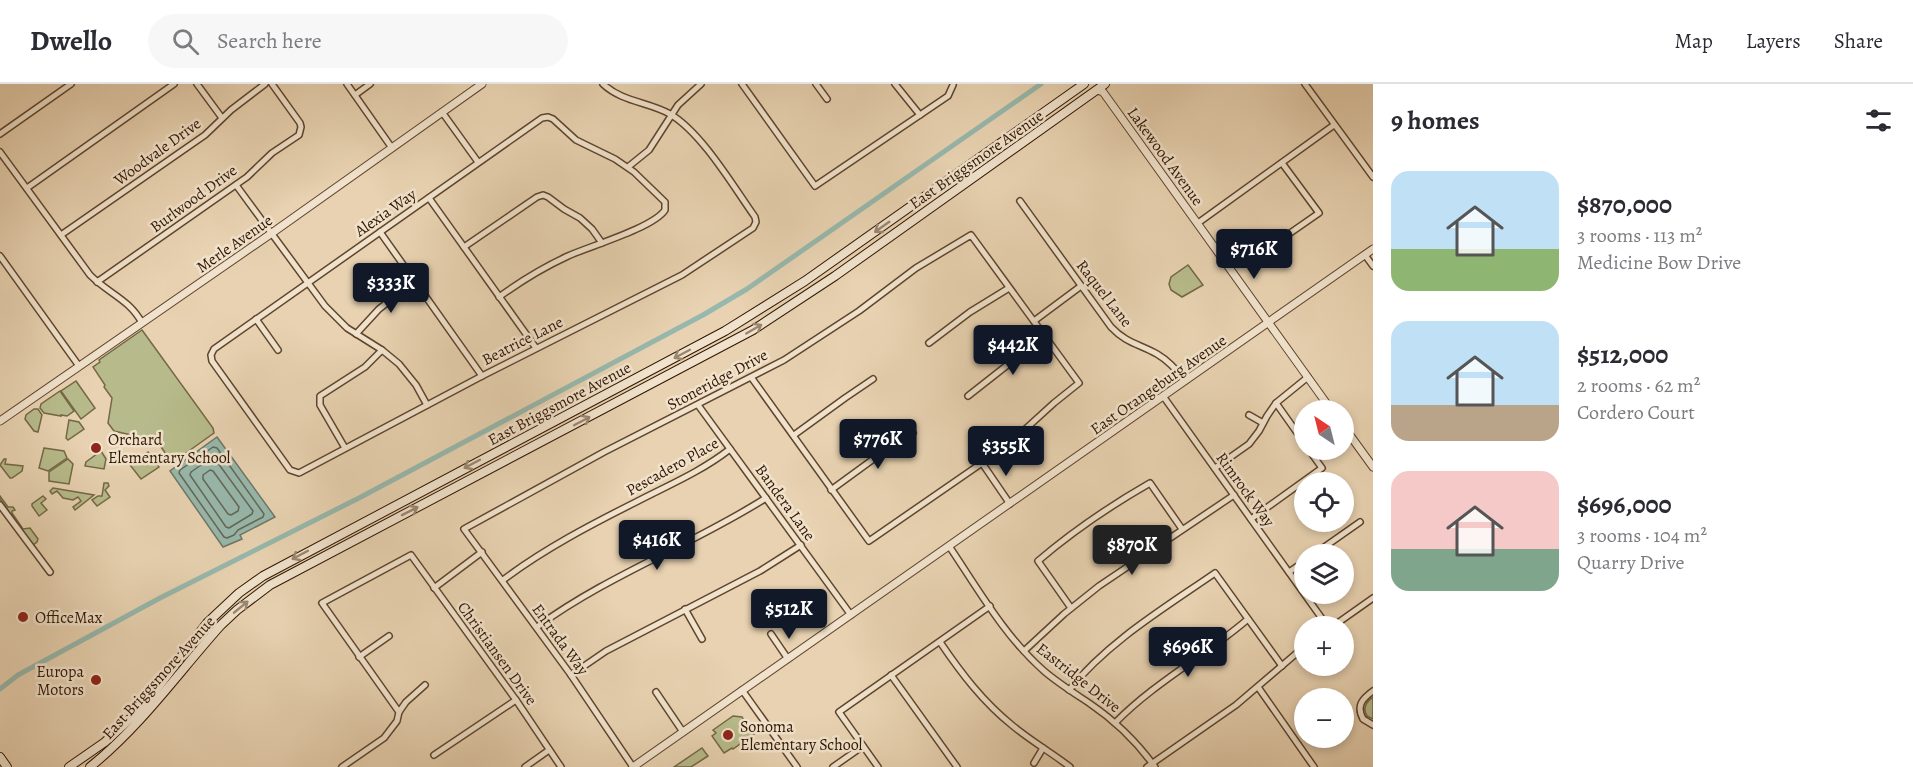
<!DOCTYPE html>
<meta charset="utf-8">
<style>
body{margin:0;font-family:Alegreya,serif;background:#f7f7f7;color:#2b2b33;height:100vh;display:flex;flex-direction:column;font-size:22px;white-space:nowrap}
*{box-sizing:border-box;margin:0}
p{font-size:20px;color:#7c7c81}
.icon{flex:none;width:33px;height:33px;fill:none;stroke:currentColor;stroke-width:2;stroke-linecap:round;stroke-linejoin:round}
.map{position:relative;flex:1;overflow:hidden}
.side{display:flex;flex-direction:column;background:#fff;width:540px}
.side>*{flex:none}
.needle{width:39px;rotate:325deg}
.buttons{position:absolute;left:1294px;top:316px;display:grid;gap:12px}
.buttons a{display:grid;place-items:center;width:60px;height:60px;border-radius:50%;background:#fff;box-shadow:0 3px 9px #0003;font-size:30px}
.price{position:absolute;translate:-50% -51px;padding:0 14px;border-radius:6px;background:#111827;color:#fff;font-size:20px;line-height:39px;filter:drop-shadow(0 2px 3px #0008)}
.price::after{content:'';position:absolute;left:50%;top:36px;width:18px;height:14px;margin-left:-9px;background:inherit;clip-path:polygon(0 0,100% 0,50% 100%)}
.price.current{background:#222;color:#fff}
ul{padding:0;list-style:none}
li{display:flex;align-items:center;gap:18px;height:150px;padding:0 18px}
li span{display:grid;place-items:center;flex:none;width:168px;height:120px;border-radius:18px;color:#555}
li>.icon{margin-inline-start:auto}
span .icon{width:72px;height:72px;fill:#fffc;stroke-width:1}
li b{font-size:26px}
h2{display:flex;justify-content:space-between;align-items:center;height:72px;padding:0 18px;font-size:26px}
header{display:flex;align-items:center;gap:36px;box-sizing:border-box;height:84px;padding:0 30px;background:#fff;border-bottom:2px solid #e1e1e2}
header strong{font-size:28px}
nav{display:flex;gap:33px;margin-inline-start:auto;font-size:21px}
.search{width:420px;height:54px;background:#f7f7f7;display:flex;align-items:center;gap:15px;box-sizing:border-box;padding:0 21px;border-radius:33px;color:#7c7c81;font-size:22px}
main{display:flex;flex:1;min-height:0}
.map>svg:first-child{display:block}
.green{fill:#b7bb8b;stroke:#746846;stroke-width:1.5}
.water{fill:#97b8ac;stroke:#6e7767;stroke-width:1.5}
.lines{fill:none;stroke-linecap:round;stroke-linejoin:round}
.shore{stroke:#646756;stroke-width:1.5}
.canal{stroke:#97b8ac;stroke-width:5}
.minor-casing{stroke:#5f452c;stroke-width:8}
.tertiary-casing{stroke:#5f452c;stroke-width:9}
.secondary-casing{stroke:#311600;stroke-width:10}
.minor{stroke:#f0e2cc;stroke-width:5}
.tertiary{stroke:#f0e2cc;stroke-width:7}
.secondary{stroke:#f0e2cc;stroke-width:8}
.oneway{stroke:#9a8670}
.poi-dot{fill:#8f2418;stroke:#f0e2cc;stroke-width:2}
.labels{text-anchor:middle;stroke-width:5;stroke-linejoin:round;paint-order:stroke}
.street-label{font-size:16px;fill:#311600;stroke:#f0e2cc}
.poi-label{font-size:16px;fill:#311600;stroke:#f0e2cc;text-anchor:start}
</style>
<header>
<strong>Dwello</strong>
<div class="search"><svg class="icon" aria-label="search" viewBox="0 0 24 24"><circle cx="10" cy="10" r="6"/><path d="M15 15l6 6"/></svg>Search here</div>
<nav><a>Map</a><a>Layers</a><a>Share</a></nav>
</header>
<main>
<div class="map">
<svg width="1373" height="683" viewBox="0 0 1373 683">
<rect width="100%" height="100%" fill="#e8d2b1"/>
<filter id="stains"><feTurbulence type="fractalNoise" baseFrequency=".00333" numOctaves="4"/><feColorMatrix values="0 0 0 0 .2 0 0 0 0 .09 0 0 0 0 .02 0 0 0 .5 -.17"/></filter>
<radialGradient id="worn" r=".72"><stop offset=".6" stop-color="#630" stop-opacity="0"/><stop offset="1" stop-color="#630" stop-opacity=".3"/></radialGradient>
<g class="green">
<polygon points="1188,181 1203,201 1182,213 1171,206 1169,200 1171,193"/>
<polygon points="142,246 213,344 214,349 172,379 157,357 114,347 108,339 112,314 104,303 105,301 93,283 100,278 99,276"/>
<polygon points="76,297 95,324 81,335 61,307"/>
<polygon points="60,307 74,327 67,332 61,331 61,332 44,329 40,324 41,320"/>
<polygon points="34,325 38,325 42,331 38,348 34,347 25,335 26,331"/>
<polygon points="69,336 79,338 84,345 68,356 66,354"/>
<polygon points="44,364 64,367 67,374 48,387 39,384"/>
<polygon points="101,367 106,375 104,385 85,382 86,378"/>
<polygon points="148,368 159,383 141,395 130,381"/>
<polygon points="4,375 6,375 5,380 23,382 22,387 12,394 10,394 0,381"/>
<polygon points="68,375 73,380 69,400 49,397 49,388"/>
<polygon points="104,399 108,399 109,402 105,406 110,413 97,422 92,416 98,412 102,412"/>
<polygon points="53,404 94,411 75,426 73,423 81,417 78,413 73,416 63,414 57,407 52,410 50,407"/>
<polygon points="0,412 8,423 13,423 15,426 12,427 12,429 23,445 30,444 38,455 37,458 33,461 0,415"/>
<polygon points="43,412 46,415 41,419 47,426 39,432 32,422 32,420"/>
<path d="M1373,613V635L1367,632C1362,624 1366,618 1373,613Z"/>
<polygon points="733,632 742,633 754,650 733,665 732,664 724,669 712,652 716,649 713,646"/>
<polygon points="702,664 708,672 691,683 674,683"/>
</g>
<polygon class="water" points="217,353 275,433 240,451 242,455 223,463 170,387"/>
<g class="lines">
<g class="shore">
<polygon points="213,363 217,364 264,430 263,433 238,446 234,451 227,454 224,453 179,389 180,386"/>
<polygon points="211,374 215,375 253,427 252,430 229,444 226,443 190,391 191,388"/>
<polygon points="210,386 213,387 239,423 238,427 231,431 228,430 203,395 203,391"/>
</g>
<polyline class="canal" points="0,605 18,591 160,514 359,414 703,231 747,205 1041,0"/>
<g class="minor-casing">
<g id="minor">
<polyline points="197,0 222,34"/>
<polyline points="347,0 392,64"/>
<polyline points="742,0 815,102 948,12 953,1"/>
<polyline points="816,0 827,15"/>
<polyline points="895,0 920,31"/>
<polyline points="1305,0 1373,93"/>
<polyline points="355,11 370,0"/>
<polyline points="442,28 478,78"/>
<polyline points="0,50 71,0"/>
<path d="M0,68L90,191C109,210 129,215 142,239"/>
<polyline points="628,83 649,66 678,21 701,0"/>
<polyline points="236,101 325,222 347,244 382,266 399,280 416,301 427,321"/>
<polyline points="27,104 174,0"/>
<polyline points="429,114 536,264"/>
<path d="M1020,117L1111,243C1126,259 1139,260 1157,270C1169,277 1177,286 1185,297"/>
<polyline points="1198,139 1334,41"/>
<polyline points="380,148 482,292"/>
<polyline points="61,151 205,51 231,26 265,0"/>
<polyline points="464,163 537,113 543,111 548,113 564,125 580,134 592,145 602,159"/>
<polyline points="1270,163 1319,129 1282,79"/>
<polyline points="1365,171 1373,182"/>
<polyline points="0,172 79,282"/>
<polyline points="97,198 247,93 272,69 299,51 301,43 300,39 272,0"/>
<path d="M499,213C521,197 544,183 568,172C590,162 653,144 665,126V118L634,88L615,75L576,56L553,35L548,33L542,34L214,265L211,271L212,277L290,386L299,389L482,292L682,191L753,144L756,138L755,133C733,102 702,49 670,30C649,18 622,18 603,0"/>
<polyline points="256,235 278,266"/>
<polyline points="1034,237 1081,202"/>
<polyline points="356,250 379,225 415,197"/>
<polyline points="929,259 970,228 1009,204"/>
<polyline points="968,312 1010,279 1047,256"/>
<polyline points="1163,312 1328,543"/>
<polyline points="1276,319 1305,360"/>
<polyline points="698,321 851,531"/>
<polyline points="1249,331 1263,339"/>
<polyline points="794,351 845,314 873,295"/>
<polyline points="345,364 320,321 320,312 365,283 382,266"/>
<polyline points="982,379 1010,420"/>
<polyline points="1215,384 1249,360 1259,347 1267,332 1276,319 1308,293"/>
<polyline points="831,406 879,371 913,349"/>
<polyline points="0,421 50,488"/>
<polyline points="1251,435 1322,384 1309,366"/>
<path d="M949,462C978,505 1005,553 1044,587C1058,599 1074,609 1089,619C1114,636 1137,658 1155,683"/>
<polyline points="1313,471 1360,438"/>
<polyline points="1289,488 1305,477"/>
<path d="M503,496C544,465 592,440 638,417C669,401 702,387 730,365"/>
<polyline points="434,504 482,468"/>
<path d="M1071,524L1038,477C1073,447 1110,422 1150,399L1182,445"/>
<polyline points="685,525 702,555"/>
<path d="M537,543C608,491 692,461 766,414"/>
<polyline points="1332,543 1373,514"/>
<polyline points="771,550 788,575"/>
<path d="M940,558C961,589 983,618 1013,642C1031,657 1052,669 1070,683"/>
<polyline points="1024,567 1064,530 1099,502 1234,411"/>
<polyline points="359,573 389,552"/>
<polyline points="571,591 606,567 760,487 801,461"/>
<polyline points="891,591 957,683"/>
<polyline points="1258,603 1314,683"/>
<polyline points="742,606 797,683"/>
<path d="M1069,606C1109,557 1163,525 1215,489L1282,582"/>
<path d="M1373,607C1362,615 1356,622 1363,635L1373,641"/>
<polyline points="656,608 683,648"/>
<polyline points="399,628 322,519 411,471 516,616 561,683"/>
<path d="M1115,639C1155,598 1205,572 1248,535"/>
<polyline points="434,671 516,616"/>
<polyline points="1034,679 1043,664"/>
<polyline points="342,683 384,654 397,637 399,628 406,618 425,601"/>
<polyline points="525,683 549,666"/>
<polyline points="633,683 571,591 464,445 604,368 784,276 859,227 916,184 971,151 1079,299 1054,319 1008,361 869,457 751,293"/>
<polyline points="833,683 863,662"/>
<polyline points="878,683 839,628 990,522"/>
<polyline points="1147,683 1236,621 1305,562"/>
</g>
</g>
<g class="tertiary-casing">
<g id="tertiary">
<polyline points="1097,6 1103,8 1332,327"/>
<polyline points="0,337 272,149 482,0"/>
<polyline points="1344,343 1373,383"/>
<polyline points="633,683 1373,165"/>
</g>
</g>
<g class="secondary-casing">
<g id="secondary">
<polyline points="0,673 7,683"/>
<polyline points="69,683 105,658 143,623 207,539 239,509 263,492 725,247 805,197 1084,0"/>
<path d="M90,683C141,642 178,589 221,541L237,526L270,501L753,246L835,192L1105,0"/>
</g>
</g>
<use href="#minor" class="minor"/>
<use href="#tertiary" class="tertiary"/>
<use href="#secondary" class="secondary"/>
</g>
<defs><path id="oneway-shaft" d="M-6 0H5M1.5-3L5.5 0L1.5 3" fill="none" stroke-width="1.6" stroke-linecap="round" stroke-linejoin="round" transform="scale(1.5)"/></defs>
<g class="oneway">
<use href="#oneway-shaft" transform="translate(882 143) rotate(145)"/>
<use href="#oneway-shaft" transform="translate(754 245) rotate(-30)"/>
<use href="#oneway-shaft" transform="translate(682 270) rotate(152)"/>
<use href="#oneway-shaft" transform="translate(582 337) rotate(-28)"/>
<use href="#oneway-shaft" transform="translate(472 380) rotate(152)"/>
<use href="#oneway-shaft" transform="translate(410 427) rotate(-27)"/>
<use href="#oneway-shaft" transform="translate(300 471) rotate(152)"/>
<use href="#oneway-shaft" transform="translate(241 523) rotate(-39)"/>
</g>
<g class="poi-dot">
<circle cx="96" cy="364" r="6"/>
<circle cx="23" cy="533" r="6"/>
<circle cx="96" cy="596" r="6"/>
<circle cx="728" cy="651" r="6"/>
</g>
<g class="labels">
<g class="street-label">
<text transform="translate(157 67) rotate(-36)" y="6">Woodvale Drive</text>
<text transform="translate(1166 72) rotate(54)" y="6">Lakewood Avenue</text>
<text transform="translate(976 75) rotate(-35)" y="6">East Briggsmore Avenue</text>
<text transform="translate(193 114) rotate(-36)" y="6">Burlwood Drive</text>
<text transform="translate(385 128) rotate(-35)" y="6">Alexia Way</text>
<text transform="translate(234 159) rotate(-35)" y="6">Merle Avenue</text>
<text transform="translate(1105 209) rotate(52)" y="6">Raquel Lane</text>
<text transform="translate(522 256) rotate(-27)" y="6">Beatrice Lane</text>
<text transform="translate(717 295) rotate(-28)" y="6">Stoneridge Drive</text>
<text transform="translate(1158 300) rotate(-35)" y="6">East Orangeburg Avenue</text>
<text transform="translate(559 319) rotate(-28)" y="6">East Briggsmore Avenue</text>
<text transform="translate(672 382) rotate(-29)" y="6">Pescadero Place</text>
<text transform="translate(1246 405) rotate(54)" y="6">Rimrock Way</text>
<text transform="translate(786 418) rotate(54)" y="6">Bandera Lane</text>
<text transform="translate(561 555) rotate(54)" y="6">Entrada Way</text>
<text transform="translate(498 569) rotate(54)" y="6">Christiansen Drive</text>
<text transform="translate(158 593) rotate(-48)" y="6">East Briggsmore Avenue</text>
<text transform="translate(1079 593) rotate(38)" y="6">Eastridge Drive</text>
</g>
<g class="poi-label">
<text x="108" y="361">Orchard<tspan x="108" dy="18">Elementary School</tspan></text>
<text x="35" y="539">OfficeMax</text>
<text x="84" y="593" text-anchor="end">Europa<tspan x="84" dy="18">Motors</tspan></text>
<text x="740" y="648">Sonoma<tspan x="740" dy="18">Elementary School</tspan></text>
</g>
</g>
<rect width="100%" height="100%" filter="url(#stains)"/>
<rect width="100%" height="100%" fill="url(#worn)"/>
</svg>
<div class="buttons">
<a><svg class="needle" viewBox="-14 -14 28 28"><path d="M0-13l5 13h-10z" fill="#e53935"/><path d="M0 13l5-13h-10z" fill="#7c7c81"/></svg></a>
<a><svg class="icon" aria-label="locate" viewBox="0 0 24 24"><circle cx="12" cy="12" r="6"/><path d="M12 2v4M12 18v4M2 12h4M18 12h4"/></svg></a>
<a><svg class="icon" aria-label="layers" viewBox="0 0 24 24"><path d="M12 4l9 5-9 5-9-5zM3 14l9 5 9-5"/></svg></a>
<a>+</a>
<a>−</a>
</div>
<b class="price" style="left:1254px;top:196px">$716K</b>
<b class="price" style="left:391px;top:230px">$333K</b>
<b class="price" style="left:1013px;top:292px">$442K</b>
<b class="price" style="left:878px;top:386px">$776K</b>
<b class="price" style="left:1006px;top:393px">$355K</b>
<b class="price" style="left:657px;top:487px">$416K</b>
<b class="price current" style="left:1132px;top:492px">$870K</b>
<b class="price" style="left:789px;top:556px">$512K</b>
<b class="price" style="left:1188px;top:594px">$696K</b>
</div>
<section class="side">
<h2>9 homes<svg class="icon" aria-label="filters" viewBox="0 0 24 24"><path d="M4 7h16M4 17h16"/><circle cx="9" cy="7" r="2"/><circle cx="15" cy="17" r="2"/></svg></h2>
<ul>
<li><span style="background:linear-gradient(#bfe0f5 65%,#8fb573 0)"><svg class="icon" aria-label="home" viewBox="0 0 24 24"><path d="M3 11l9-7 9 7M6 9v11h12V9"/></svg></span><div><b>$870,000</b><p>3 rooms · 113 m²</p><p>Medicine Bow Drive</p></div></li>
<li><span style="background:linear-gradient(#bfe0f5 70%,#b9a48a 0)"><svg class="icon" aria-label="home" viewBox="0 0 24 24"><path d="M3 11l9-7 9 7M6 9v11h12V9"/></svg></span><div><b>$512,000</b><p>2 rooms · 62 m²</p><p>Cordero Court</p></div></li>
<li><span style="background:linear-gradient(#f6c9c9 65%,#7fa58c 0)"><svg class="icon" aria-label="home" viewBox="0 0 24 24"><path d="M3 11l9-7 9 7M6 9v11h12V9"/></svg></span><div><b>$696,000</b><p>3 rooms · 104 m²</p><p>Quarry Drive</p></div></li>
</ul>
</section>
</main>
